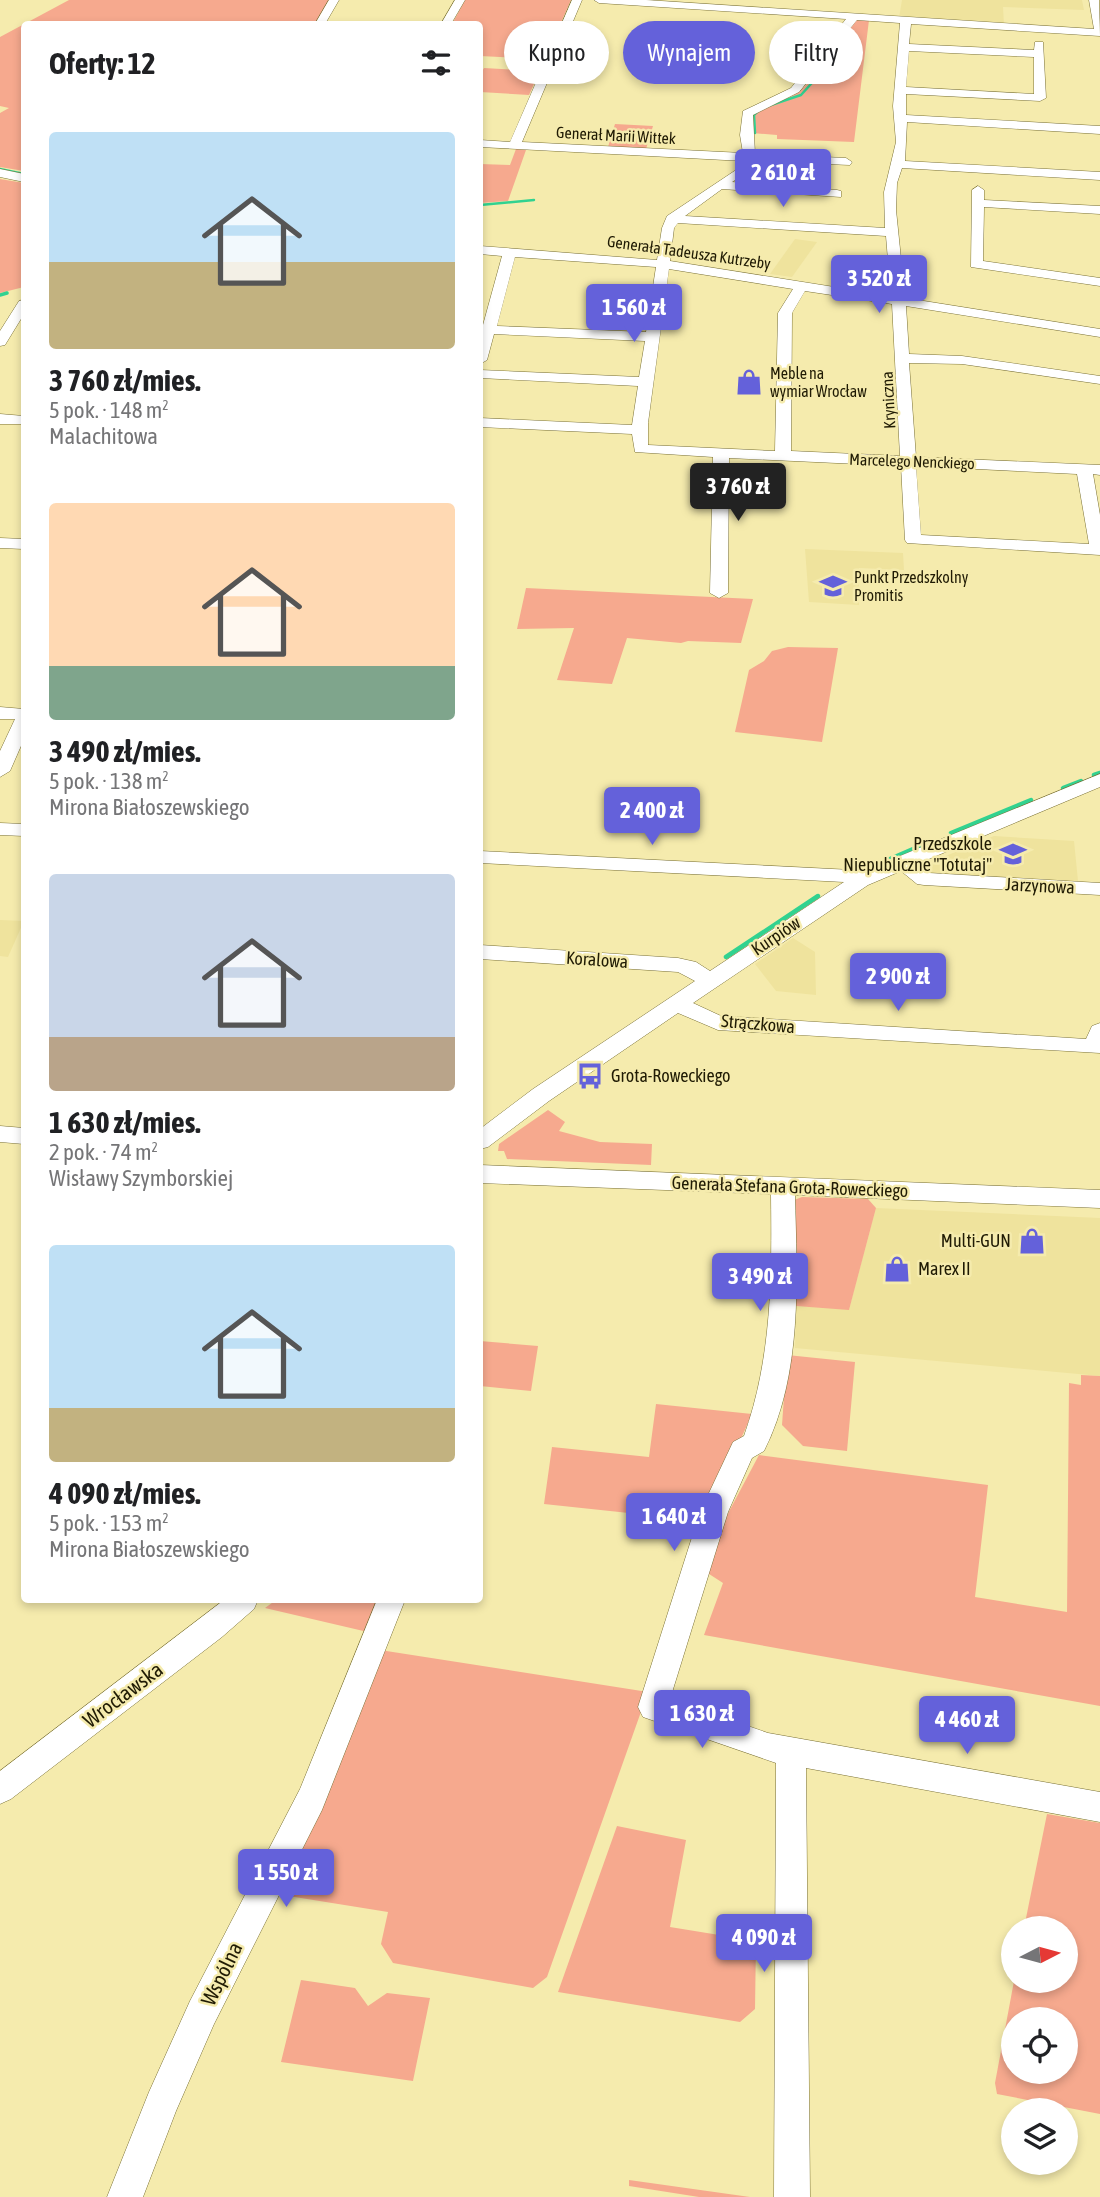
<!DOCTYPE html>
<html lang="pl">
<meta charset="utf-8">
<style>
body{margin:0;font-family:"Asap Condensed",sans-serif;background:#f2f2f2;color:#202124;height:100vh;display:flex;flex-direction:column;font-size:26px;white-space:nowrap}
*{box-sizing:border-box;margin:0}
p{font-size:23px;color:#757577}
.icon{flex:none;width:38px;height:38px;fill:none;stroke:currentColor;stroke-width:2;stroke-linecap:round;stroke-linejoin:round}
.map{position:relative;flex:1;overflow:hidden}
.side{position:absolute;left:21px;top:21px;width:462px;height:1582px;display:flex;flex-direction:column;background:#fff;border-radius:7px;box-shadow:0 4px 10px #0003}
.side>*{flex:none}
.hud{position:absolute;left:504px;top:21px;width:490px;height:63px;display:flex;gap:14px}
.needle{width:46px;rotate:84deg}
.controls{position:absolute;left:1001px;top:1916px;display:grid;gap:14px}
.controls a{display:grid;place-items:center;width:77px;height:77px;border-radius:50%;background:#fff;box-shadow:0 4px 10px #0003;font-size:35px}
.price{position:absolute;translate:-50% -60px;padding:0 16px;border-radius:7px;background:#6461da;color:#fff;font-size:23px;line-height:46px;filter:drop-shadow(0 2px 4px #0008)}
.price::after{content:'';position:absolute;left:50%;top:42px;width:21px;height:16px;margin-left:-10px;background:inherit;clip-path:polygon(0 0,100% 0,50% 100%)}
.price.active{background:#222;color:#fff}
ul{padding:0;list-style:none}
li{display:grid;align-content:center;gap:14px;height:371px;padding:0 28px}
li span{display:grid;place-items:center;height:217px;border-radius:7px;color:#555}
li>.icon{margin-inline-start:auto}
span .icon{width:126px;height:126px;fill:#fffc;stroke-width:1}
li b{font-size:30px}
h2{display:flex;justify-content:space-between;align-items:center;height:84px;padding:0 28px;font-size:30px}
.tag{padding:0 24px;border-radius:32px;background:#fff;box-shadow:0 4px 10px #0003;font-size:24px;line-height:63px}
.tag.active{background:#6461da;color:#fff}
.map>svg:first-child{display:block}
.built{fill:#efe39d}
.green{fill:#f6a98e;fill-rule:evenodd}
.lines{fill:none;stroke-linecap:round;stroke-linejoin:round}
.stream-far2{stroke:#31d290;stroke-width:2.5}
.stream-far1{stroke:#31d290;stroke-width:3.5}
.stream{stroke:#31d290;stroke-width:4.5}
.minor-casing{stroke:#7a7136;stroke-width:1}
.minor{fill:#fff;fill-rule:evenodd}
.labels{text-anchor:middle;stroke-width:5;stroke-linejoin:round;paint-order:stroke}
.far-street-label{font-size:16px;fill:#201b04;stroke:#f5ebad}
.far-poi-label{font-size:16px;fill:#201b04;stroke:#f5ebad;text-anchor:start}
.poi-label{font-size:18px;fill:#201b04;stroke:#f5ebad;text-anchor:end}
.street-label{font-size:18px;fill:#201b04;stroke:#f5ebad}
.near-street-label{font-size:21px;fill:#201b04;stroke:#f5ebad}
</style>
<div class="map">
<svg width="1100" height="2197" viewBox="0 0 1100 2197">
<rect width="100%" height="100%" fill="#f5ebad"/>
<g class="built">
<polygon points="902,0 1082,0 1084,10 1003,7 1004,25 899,18"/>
<polygon points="795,239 817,242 792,277 770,274"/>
<polygon points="805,549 903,553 904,570 859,568 859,605 809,602"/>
<polygon points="994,836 1074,841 1078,881 925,873 919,867"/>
<polygon points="0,920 24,921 8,957 0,956"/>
<polygon points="793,938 815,952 816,995 776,991 755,964"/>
<polygon points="876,1208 1100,1218 1100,1376 795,1348 796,1306 849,1309"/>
</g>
<g class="green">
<polygon points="69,0 329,0 315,24 24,24 24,171 0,167 0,113 9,108 0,106 0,37"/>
<polygon points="465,0 571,0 545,59 480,56 480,24 452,24"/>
<path d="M856,20H869L854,142L777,139V135L751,133L750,119C764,101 780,106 797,93C818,77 839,42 856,20Z"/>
<polygon points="484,68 540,71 529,95 480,92 480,75"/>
<polygon points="615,124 653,126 646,149 608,147"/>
<polygon points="516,149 526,150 508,201 480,203 480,164 510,165"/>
<polygon points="0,179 24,183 24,287 0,293"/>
<polygon points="526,588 753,599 741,643 688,641 681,643 627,638 612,684 557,680 574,628 517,629"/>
<polygon points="788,647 838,648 822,742 735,732 749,670 764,661 772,651"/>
<polygon points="548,1110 565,1122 559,1131 600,1142 652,1144 651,1165 507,1159 504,1151 498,1151 499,1144"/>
<polygon points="802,1197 868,1199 876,1208 849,1310 796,1306 789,1202"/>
<polygon points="480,1341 538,1346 531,1391 480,1386"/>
<polygon points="787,1355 855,1362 847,1451 803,1446 782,1425"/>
<polygon points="1081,1375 1100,1376 1100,1706 704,1635 723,1583 706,1572 725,1519 759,1455 988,1485 975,1597 1067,1612 1069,1383 1081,1385"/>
<polygon points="656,1404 752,1414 704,1521 544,1504 552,1447 649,1457"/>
<polygon points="276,1600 384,1600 372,1633 265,1608"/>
<polygon points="380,1650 648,1692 547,1977 533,1988 393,1963 381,1944 388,1912 276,1894"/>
<path d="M1047,1814L1100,1823V2114L997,2094L995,2083L1014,1981H1066V1928H1024ZM1013,2020H1066V2072H1013Z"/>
<polygon points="617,1826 686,1840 670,1927 756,1941 755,2009 740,2022 558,1992"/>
<polygon points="301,1980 355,1988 368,2006 387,1993 430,1998 413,2081 281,2062"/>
<polygon points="629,2180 750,2197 699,2197 629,2186"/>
</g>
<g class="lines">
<g class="stream-far2">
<polyline points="768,106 801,95 819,75"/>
<polyline points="755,133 754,115 759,110"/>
<polyline points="0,169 24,174"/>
<polyline points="480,205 534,200"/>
</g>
<polyline class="stream-far1" points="0,295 7,293"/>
<g class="stream">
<polyline points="1094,775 1100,773"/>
<polyline points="1063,788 1081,781"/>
<polyline points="951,833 1031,800"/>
<polyline points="860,872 920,846"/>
<polyline points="726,957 818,896"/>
</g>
<g class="minor-casing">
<g id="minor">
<polygon points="329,0 339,0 325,24 315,24"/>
<polygon points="455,0 465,0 451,24 441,24"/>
<path d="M572,0H582L522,142L743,153L740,135L743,111L791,88L846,19L599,3L594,0H646L1094,29L1089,0H1099L1100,36L911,24L909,44L1034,50L1035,42H1043L1046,98L1040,101L906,94V115L1100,126V134L907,122L905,161L1100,172V180L902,168L897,183L896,210L905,298L1100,329V337L906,306L909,354L962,356L1100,376V384L962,364L909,363L916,457L1100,465V475L1093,474L1100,515V555L907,543L905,540L901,466L729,458L728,593L719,598L710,593L713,457L635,452L632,434L480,427V418L632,425L638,386L480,378V370L639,377L645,341L494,334L487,360L480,364V325H483L502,256L480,254V246L657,260L662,228L667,216L745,164L744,161L480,147V140L510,142ZM857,20L900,23L893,106L896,142L884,192L885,228L685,216L722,189L841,197V191L837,190L732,182L755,168L756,161L850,165L852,162L846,158L755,154L753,115L799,92ZM909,51L1034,57V94L906,87ZM678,223L886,236L891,296L670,261L674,228ZM515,257L656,267L646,332L497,326ZM669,269L793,289L778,313L775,451L648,445V423ZM805,291L892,304L900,456L791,451L792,313ZM916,466L1077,474L1089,544L921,535Z"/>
<polygon points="0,169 24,174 24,182 0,177"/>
<polygon points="978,186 984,190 984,200 1100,206 1100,214 984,207 983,261 1100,278 1100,286 971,267 972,190"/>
<polygon points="24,300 24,314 5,345 0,346 0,331 19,301"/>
<polygon points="0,414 24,416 24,424 0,424"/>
<polygon points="0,538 24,539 24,549 0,548"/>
<polygon points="0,707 24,709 24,739 10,771 0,777 0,751 15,719 0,719"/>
<polygon points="1100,774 1100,787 917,864 929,873 1100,883 1100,895 924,885 917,884 901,871 868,885 693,1003 721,1016 1086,1039 1092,1026 1100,1023 1100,1053 718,1030 678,1013 549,1101 488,1147 480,1149 480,1129 533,1089 695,981 678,972 480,959 480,945 678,958 696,962 710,971 844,882 480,863 480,851 852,870 861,872"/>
<polygon points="0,823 24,824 24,836 0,835"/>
<polygon points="0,1126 24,1128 24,1144 0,1142"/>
<path d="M480,1165L1100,1190V1208L795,1195C797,1279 803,1374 764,1451L752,1458L728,1512L670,1699L768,1733L1100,1792V1822L806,1768L810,2197H774L776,1763L643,1717L638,1707L700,1512L733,1442L744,1436C772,1358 772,1277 771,1194L480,1183Z"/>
<polygon points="224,1600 258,1600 254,1609 222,1637 11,1799 0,1804 0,1771"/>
<polygon points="377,1600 405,1600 322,1810 214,2024 176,2111 143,2197 107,2197 149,2092 190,2001 300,1789"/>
</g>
</g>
<use href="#minor" class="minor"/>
</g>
<defs>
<g id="shop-bare" transform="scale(2.1)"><path d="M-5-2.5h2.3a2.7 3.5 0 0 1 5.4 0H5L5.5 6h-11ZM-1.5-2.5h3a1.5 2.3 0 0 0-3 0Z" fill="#6461da" stroke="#f5ebad" stroke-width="2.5" paint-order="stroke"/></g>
<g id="school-bare" transform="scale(2.1)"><path d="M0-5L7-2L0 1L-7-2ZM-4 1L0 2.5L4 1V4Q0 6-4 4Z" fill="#6461da" stroke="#f5ebad" stroke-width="2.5" paint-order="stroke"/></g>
<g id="bus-bare" transform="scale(2.1)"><path d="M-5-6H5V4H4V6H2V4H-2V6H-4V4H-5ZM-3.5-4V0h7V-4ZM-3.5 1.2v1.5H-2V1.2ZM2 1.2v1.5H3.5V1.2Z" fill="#6461da" stroke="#f5ebad" stroke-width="2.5" paint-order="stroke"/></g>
</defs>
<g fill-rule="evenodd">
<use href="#shop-bare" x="749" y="382"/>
<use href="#school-bare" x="833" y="586"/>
<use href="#school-bare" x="1013" y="854"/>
<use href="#bus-bare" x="590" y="1076"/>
<use href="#shop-bare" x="1032" y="1241"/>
<use href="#shop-bare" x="897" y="1269"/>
</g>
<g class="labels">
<g class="far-street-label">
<text transform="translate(616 135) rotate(3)" y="6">Generał Marii Wittek</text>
<text transform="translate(689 252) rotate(8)" y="6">Generała Tadeusza Kutrzeby</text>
<text transform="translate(888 400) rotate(-93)" y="6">Kryniczna</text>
<text transform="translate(912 461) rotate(2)" y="6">Marcelego Nenckiego</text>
</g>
<g class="far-poi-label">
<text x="770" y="379">Meble na<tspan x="770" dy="18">wymiar Wrocław</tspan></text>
<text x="854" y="583">Punkt Przedszkolny<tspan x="854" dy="18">Promitis</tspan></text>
</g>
<g class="poi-label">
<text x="992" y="850">Przedszkole<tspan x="992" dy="21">Niepubliczne "Totutaj"</tspan></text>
<text x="611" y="1082" text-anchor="start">Grota-Roweckiego</text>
<text x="1011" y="1247">Multi-GUN</text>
<text x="918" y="1275" text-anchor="start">Marex II</text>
</g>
<g class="street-label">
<text transform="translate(1040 886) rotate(3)" y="6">Jarzynowa</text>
<text transform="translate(776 936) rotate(-34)" y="6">Kurpiów</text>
<text transform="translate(597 960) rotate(4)" y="6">Koralowa</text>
<text transform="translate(758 1024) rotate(5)" y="6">Strączkowa</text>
<text transform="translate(790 1187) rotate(2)" y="6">Generała Stefana Grota-Roweckiego</text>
</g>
<g class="near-street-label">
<text transform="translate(123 1695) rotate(-37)" y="7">Wrocławska</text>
<text transform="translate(222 1974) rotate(-64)" y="7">Wspólna</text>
</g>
</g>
</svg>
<div class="controls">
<a><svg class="needle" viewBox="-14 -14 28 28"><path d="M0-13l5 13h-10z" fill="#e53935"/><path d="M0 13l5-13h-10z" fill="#757577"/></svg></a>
<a><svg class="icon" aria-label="locate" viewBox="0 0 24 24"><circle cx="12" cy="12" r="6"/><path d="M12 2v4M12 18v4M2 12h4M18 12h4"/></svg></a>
<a><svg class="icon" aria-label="layers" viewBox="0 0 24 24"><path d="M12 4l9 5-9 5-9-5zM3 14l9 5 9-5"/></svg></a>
</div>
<b class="price" style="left:783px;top:209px">2 610 zł</b>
<b class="price" style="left:879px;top:315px">3 520 zł</b>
<b class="price" style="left:634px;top:344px">1 560 zł</b>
<b class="price active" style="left:738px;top:523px">3 760 zł</b>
<b class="price" style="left:652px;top:847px">2 400 zł</b>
<b class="price" style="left:898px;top:1013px">2 900 zł</b>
<b class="price" style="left:760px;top:1313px">3 490 zł</b>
<b class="price" style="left:674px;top:1553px">1 640 zł</b>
<b class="price" style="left:702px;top:1750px">1 630 zł</b>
<b class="price" style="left:967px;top:1756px">4 460 zł</b>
<b class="price" style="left:286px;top:1909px">1 550 zł</b>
<b class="price" style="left:764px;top:1974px">4 090 zł</b>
<div class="hud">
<a class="tag">Kupno</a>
<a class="tag active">Wynajem</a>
<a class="tag">Filtry</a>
</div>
<section class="side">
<h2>Oferty: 12<svg class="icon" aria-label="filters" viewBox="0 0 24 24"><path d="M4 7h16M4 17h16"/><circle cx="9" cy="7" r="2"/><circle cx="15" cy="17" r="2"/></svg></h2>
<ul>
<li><span style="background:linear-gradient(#bfe0f5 60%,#c2b280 0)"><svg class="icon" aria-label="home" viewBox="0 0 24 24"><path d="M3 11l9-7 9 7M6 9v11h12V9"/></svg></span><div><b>3 760 zł/mies.</b><p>5 pok. · 148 m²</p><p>Malachitowa</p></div></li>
<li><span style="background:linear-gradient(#ffd9b3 75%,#7fa58c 0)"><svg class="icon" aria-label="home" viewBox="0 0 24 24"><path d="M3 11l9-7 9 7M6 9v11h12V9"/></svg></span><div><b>3 490 zł/mies.</b><p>5 pok. · 138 m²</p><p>Mirona Białoszewskiego</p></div></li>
<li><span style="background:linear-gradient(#c9d6e8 75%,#b9a48a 0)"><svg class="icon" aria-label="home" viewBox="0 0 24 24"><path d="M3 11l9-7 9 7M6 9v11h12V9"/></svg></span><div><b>1 630 zł/mies.</b><p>2 pok. · 74 m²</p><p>Wisławy Szymborskiej</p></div></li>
<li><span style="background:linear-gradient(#bfe0f5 75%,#c2b280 0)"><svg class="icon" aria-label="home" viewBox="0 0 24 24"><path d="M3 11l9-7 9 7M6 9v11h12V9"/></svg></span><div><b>4 090 zł/mies.</b><p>5 pok. · 153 m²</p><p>Mirona Białoszewskiego</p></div></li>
</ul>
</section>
</div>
